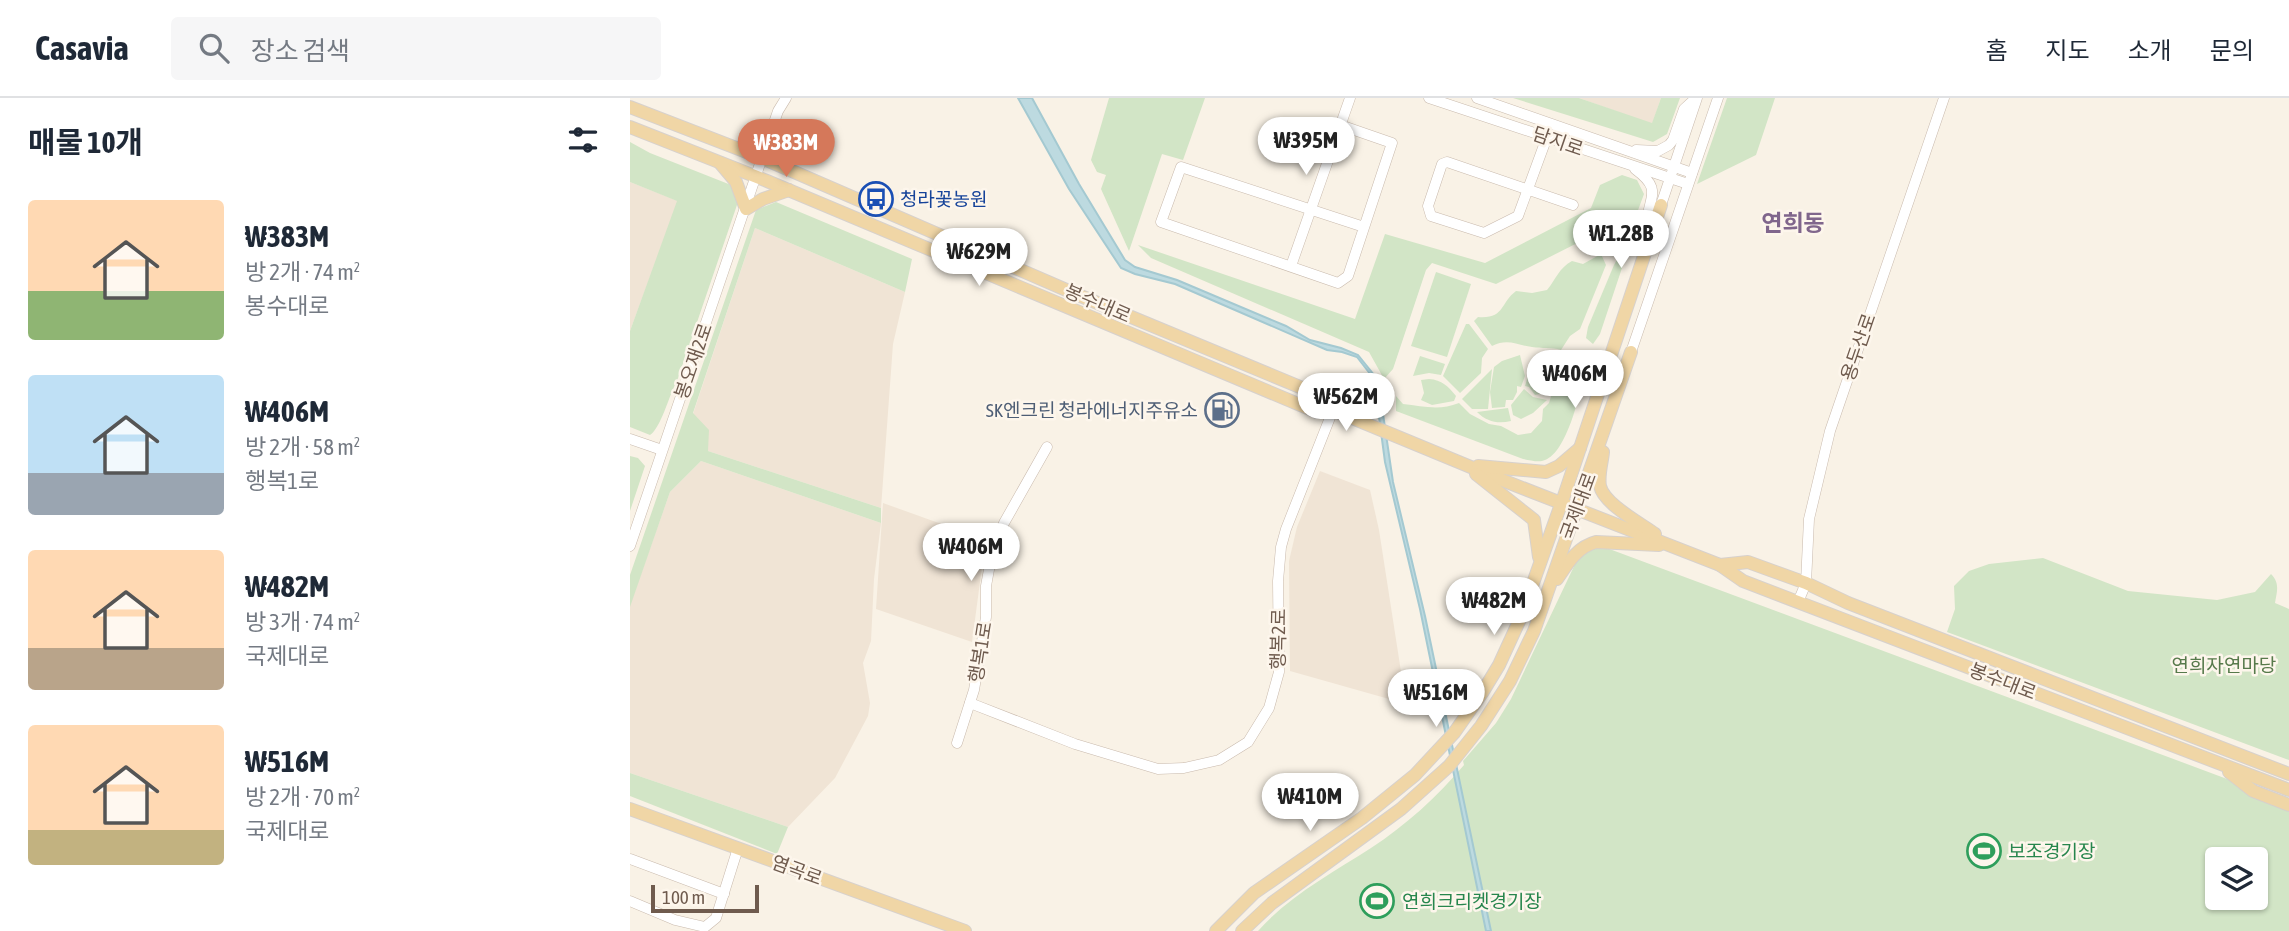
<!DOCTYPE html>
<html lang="ko">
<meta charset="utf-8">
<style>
body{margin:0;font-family:"Asap Condensed","Noto Sans KR",sans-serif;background:#f6f6f7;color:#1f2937;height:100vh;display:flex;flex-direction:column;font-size:26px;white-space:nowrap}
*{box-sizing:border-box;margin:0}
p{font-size:23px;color:#747a83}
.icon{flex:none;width:38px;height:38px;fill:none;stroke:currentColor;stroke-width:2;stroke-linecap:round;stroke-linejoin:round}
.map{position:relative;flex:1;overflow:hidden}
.sheet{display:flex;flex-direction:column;background:#fff;width:630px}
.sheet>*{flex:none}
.buttons{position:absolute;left:1575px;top:749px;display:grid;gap:14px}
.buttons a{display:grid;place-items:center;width:63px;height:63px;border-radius:7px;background:#fff;box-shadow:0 2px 5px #0004;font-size:35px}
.scale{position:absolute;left:21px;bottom:18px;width:108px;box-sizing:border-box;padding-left:7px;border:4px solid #6f5b4e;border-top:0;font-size:19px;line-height:24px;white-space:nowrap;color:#6f5b4e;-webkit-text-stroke:5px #fdf6ec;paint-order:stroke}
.price{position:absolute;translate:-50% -60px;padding:0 16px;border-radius:24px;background:#fff;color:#222;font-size:23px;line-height:46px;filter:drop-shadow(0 2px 4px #0008)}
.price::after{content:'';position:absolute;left:50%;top:42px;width:21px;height:16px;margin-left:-10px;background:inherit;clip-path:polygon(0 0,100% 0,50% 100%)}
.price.on{background:#d5785a;color:#fff}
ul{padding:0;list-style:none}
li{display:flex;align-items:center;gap:21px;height:175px;padding:0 28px}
li span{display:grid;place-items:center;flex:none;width:196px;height:140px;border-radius:7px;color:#555}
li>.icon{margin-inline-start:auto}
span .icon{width:84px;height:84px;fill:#fffc;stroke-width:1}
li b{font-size:30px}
h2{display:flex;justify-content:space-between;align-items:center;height:84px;padding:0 28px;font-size:30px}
header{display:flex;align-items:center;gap:42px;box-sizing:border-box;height:98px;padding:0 35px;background:#fff;border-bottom:2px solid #e0e1e3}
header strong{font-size:33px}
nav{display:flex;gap:38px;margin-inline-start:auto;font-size:24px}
.search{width:490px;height:63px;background:#f6f6f7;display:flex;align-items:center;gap:18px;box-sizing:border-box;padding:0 24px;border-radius:7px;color:#747a83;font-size:26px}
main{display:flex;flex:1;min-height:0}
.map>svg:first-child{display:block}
.residential{fill:#f0e4d5}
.green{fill:#d2e5c6;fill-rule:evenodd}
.water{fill:#bddae0;stroke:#a4c9d1;stroke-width:2}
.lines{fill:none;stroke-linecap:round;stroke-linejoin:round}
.minor-casing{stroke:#c9baad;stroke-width:11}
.major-casing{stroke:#d7d1cd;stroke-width:14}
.minor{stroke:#fff;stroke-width:10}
.major{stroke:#f0d6a6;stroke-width:12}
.labels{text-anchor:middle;stroke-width:5;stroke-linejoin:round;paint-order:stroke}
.street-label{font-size:19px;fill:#6f5b4e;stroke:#fdf6ec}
.transit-label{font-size:19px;fill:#164399;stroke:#fdf6ec;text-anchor:start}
.service-label{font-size:19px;fill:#4e5e75;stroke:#fdf6ec;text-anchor:end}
.park-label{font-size:19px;fill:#577a4b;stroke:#fdf6ec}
.leisure-label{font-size:19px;fill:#27864d;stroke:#fdf6ec;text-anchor:start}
.quarter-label{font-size:23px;font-weight:bold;fill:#80668c;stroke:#fdf6ec}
</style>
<header>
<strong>Casavia</strong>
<div class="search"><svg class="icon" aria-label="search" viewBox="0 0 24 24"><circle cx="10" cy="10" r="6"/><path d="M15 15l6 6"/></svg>장소 검색</div>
<nav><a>홈</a><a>지도</a><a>소개</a><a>문의</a></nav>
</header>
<main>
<section class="sheet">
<h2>매물 10개<svg class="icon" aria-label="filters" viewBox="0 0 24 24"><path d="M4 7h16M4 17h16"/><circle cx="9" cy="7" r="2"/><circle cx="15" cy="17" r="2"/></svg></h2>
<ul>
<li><span style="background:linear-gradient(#ffd9b3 65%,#8fb573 0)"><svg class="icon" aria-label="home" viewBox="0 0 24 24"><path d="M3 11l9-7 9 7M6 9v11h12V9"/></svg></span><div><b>₩383M</b><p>방 2개 · 74 m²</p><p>봉수대로</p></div></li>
<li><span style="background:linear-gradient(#bfe0f5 70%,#9aa5b1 0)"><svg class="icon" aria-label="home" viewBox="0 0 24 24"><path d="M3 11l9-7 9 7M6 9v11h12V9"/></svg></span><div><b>₩406M</b><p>방 2개 · 58 m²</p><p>행복1로</p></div></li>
<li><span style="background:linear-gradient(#ffd9b3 70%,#b9a48a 0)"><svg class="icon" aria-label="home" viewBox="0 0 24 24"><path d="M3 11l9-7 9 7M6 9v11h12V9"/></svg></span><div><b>₩482M</b><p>방 3개 · 74 m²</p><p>국제대로</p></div></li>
<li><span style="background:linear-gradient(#ffd9b3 75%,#c2b280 0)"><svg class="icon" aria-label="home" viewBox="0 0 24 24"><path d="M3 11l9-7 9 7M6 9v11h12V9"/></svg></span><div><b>₩516M</b><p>방 2개 · 70 m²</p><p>국제대로</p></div></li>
</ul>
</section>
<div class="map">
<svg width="1659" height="833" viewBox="0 0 1659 833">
<rect width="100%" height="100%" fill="#f9f2e6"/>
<g class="residential">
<polygon points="949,0 1031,0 1022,26"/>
<polygon points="0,84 48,103 0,233"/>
<polygon points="125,130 275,194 263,246 251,410 78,353 63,316"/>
<polygon points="71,363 251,425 244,481 241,543 233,565 240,605 238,618 205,680 158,729 0,675 0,507 40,394"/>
<polygon points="690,373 740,392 749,432 774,593 759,601 660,573 659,463 667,429"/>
<polygon points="253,405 331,433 334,447 354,454 342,544 246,511"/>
</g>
<g class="green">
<polygon points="479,0 575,0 553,62 532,56 499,153 471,91 476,77 467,74 461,62"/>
<polygon points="883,0 949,0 1022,25 1031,0 1050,0 1037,36 1023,44"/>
<polygon points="1097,0 1145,0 1126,57 1067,86"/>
<path d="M0,44L20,55L101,87L108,104L47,283C39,297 31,330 20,337L0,329V233L47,103L0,84Z"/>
<polygon points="992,77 1007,82 1014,96 1007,115 866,186 802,165 796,172 763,271 754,281 739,254 521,160 508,147 725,221 755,136 855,165 961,110 970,87"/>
<polygon points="146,104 282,161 275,194 125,130 63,315 79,332 78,353 251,410 251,425 71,363 40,394 0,509 0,477 126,112"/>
<polygon points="1007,125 970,236 963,246 956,240 958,229 984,167"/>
<path d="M971,156L976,167L950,231L940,238L931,252C921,249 912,251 902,249C886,247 878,240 862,248L844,223L848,219C875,221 870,205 886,193L902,195L917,192C926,181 929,170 942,163L953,166Z"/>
<polygon points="806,174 841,186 817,259 781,248"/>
<polygon points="836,226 839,226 858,251 852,260 851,275 830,295 813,278"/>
<polygon points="923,256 931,260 919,281 918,294 905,297 899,289 895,288 899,275 912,257"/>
<polygon points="890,257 895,278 891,289 887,288 887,294 883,302 876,302 875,309 862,310 860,294 864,269 872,263"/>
<polygon points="790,258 815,266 811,277 799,275 783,278"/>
<path d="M932,267L938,278L953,276C951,296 936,355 915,362C909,365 900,362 893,361L766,313V298L773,306C793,308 809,313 829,305L840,316L859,326L871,328L888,337L901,335L912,323L913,311L919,305L922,295L924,280Z"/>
<polygon points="862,271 858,311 842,311 832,301"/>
<path d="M799,281C812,282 818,288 826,298L824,303L802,307L791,302L794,295L791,282Z"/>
<polygon points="894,291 903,299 917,302 903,315 891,321 883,317 881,307"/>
<path d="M878,310L881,323C868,326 857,324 847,314Z"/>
<polygon points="0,358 8,360 15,368 0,413"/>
<path d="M974,449L1659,704V833H628C659,798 702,775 741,750C776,727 807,699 834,667L833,663L866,625L881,601L947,462L956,452ZM1587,761H1626V800H1587Z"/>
<path d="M1413,460L1498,493L1587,502L1625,494L1641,476C1650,485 1647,493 1645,505L1659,511V662L1317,534L1325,511L1324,488L1339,473L1359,466Z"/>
<polygon points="0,675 158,729 147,756 0,698"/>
</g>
<polygon class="water" points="388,0 402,0 449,86 495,162 505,169 547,182 656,228 680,242 711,250 728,257 748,282 763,384 795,518 861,833 856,833 790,511 755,364 744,281 727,259 712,254 697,252 545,186 505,176 491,170 439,91"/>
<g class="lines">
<g class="minor-casing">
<g id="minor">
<polyline points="799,0 1058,86"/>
<polyline points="847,0 1062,75"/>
<polyline points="710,27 762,45 718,178 708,185 531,124 551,69 734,129"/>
<polyline points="917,39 888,118 854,135 801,118 798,108 812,66 817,64 943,107"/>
<polyline points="1006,52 1028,53 1039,47 1043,42 1054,11 1066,0"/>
<path d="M1005,71C1032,91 1020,97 1017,122C1016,127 1018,134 1019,139"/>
<polyline points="1031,107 1067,0"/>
<polyline points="661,168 720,0"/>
<polyline points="1001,254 1088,0"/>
<polyline points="0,341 32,352"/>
<polyline points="0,448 136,48 148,13 156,0"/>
<polyline points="1168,504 1176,485 1179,421 1200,333 1314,0"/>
<polyline points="340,605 445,646 528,671 554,670 589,662 618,644 639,610 649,574 648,483 651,449 656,431 703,312"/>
<polyline points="327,645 344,592 356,519 356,488 362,455 374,425 417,349"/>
<polyline points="0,761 94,796"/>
<polyline points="0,803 45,822 75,829 86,820 108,750"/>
</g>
</g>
<g class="major-casing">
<g id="major">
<polyline points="0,9 132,60 441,194 694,299 698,310"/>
<polyline points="0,29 137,83 687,314 698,310 877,384 1090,467 1113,483 1659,692"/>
<polyline points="90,65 106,84 116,111 133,101 159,92"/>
<path d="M973,354C972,365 968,377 970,388C974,406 1010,425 1025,436"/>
<polyline points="848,368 916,374 929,368 950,350"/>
<polyline points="846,376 904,422 909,459"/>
<polyline points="1090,467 1118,464 1176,485 1218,505 1659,676"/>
<path d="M927,481C938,465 947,449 966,444L1029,447"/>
<polyline points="1599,674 1623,693 1659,707"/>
<polyline points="0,711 335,833"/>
<polyline points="586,833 624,795 732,720 785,677 824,635 852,595 869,567 891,519 935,395 1031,107"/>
<polyline points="612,833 642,805 771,711 819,668 851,628 880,583 904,533 1001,254"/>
</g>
</g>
<use href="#minor" class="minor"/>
<use href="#major" class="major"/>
</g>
<defs>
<g id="bus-ring" transform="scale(1.75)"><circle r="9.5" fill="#fdf6ec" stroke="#1a4fb4" stroke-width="1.5"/><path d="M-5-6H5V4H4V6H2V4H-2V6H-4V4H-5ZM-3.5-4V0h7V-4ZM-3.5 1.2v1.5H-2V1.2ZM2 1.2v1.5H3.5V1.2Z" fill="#1a4fb4"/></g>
<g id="fuel-ring" transform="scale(1.75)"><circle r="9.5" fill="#fdf6ec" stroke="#5c6f8a" stroke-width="1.5"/><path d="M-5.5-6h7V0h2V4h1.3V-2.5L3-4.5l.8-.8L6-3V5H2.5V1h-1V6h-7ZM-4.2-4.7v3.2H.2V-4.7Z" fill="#5c6f8a"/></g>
<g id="stadium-ring" transform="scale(1.75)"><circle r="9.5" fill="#fdf6ec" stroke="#2e9e5b" stroke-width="1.5"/><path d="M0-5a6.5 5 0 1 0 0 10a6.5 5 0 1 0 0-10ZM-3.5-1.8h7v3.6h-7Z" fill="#2e9e5b"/></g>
</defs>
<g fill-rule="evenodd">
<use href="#bus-ring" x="246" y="101"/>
<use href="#fuel-ring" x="592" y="312"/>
<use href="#stadium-ring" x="1354" y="753"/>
<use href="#stadium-ring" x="747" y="803"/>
</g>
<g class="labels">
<g class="street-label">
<text transform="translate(928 43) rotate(19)" y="7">담지로</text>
<text transform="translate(468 205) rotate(23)" y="7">봉수대로</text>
<text transform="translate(1228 249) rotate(-71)" y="7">용두산로</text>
<text transform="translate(63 263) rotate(-71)" y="7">봉오재2로</text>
<text transform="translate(948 408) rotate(-70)" y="7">국제대로</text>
<text transform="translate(648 541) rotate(-89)" y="7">행복2로</text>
<text transform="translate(350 554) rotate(-81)" y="7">행복1로</text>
<text transform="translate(1373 583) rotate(21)" y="7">봉수대로</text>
<text transform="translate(167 772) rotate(20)" y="7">염곡로</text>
</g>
<g class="transit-label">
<text x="270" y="108">청라꽃농원</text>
</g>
<g class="service-label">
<text x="568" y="319">SK엔크린 청라에너지주유소</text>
</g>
<g class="park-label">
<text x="1594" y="574">연희자연마당</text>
</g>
<g class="leisure-label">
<text x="1378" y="760">보조경기장</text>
<text x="772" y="810">연희크리켓경기장</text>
</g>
<g class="quarter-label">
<text x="1163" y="133">연희동</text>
</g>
</g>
</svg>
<div class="buttons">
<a><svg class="icon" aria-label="layers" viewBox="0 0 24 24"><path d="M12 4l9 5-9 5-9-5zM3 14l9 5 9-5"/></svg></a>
</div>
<div class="scale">100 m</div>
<b class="price" style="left:676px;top:79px">₩395M</b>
<b class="price on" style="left:156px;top:81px">₩383M</b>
<b class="price" style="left:991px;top:172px">₩1.28B</b>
<b class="price" style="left:349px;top:190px">₩629M</b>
<b class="price" style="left:945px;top:312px">₩406M</b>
<b class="price" style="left:716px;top:335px">₩562M</b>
<b class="price" style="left:341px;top:485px">₩406M</b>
<b class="price" style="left:864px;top:539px">₩482M</b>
<b class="price" style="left:806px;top:631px">₩516M</b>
<b class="price" style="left:680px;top:735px">₩410M</b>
</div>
</main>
